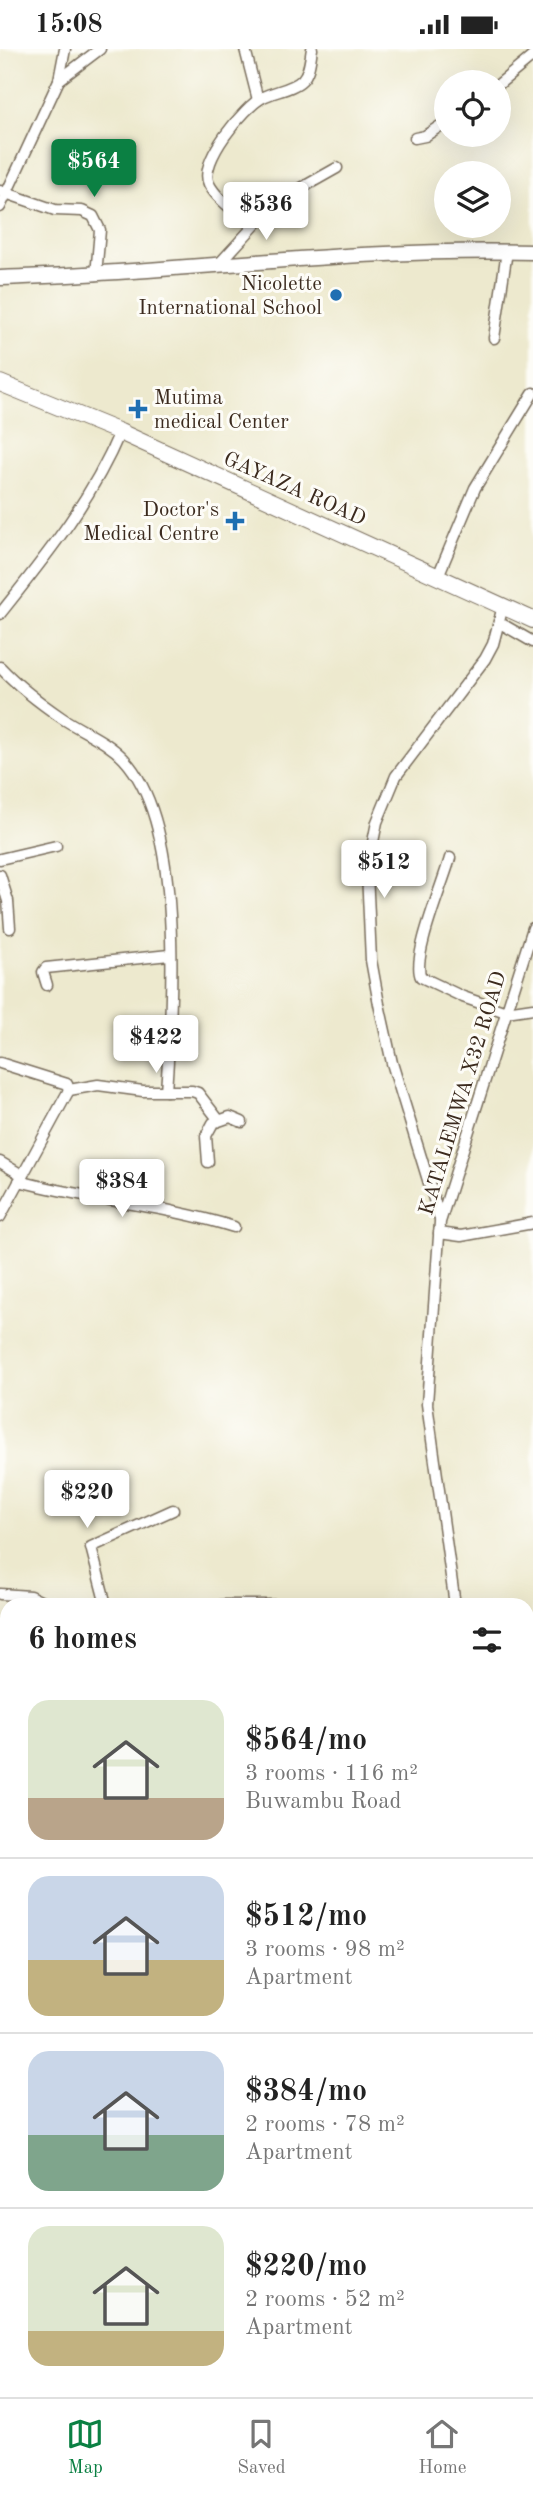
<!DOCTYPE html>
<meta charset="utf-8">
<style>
body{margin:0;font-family:"Old Standard TT",serif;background:#f2f2f2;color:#222;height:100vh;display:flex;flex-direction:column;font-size:26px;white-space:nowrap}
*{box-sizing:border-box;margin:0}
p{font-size:23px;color:#767676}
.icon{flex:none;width:38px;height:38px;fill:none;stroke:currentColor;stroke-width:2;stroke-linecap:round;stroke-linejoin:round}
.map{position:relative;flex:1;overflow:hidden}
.drawer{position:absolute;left:0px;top:1549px;width:534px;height:800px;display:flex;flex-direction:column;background:#fff;border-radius:21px 21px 0 0;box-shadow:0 7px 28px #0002}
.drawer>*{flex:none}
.tools{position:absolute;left:434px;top:21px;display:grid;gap:14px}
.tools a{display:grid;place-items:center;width:77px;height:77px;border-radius:50%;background:#fff;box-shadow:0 7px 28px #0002;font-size:35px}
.price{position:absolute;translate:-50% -60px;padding:0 16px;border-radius:7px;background:#fff;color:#222;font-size:23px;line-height:46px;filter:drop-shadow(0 2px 4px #0008)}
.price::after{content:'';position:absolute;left:50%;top:42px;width:21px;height:16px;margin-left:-10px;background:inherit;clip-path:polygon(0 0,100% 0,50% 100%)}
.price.on{background:#0b8043;color:#fff}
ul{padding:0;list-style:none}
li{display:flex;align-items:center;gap:21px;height:175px;padding:0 28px}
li+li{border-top:2px solid #e0e0e0}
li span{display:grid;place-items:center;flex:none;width:196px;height:140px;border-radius:21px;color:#555}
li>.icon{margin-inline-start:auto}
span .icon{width:84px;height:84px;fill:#fffc;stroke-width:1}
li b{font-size:30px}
h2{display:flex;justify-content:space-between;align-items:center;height:84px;padding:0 28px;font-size:30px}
.status{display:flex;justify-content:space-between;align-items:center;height:49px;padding:0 35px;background:#fff;direction:ltr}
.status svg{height:19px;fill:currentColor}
.tabs{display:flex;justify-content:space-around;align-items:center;height:98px;border-top:2px solid #e0e0e0;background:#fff;font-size:19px;color:#767676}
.tabs a{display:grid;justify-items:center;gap:4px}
.tabs .on{color:#0b8043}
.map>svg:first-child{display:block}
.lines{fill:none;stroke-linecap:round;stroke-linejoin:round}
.street-casing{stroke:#796d5c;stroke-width:13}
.secondary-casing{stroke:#796d5c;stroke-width:17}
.primary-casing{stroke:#796d5c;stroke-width:18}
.street{stroke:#fff;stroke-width:10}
.secondary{stroke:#fff;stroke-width:14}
.primary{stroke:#fff;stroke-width:16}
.poi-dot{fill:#1f6fb2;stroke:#fdfcf7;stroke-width:2.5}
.labels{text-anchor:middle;stroke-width:6;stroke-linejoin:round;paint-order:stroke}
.poi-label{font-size:21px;fill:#3b2a1e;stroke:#fdfcf7;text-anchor:end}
.street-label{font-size:21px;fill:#3b2a1e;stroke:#fdfcf7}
</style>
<div class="status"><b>15:08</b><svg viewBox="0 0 49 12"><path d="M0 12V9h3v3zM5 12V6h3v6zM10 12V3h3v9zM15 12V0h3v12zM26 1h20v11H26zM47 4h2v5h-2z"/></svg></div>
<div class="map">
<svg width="533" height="2348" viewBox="0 0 533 2348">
<rect width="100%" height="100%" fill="#fdfcf7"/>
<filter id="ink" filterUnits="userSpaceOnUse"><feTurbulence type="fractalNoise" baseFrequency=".0143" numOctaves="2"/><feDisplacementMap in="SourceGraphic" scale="14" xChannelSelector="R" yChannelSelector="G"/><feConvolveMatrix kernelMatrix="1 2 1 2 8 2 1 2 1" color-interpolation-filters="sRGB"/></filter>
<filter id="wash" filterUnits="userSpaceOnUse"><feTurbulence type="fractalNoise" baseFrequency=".00686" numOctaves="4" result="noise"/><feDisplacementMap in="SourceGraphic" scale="28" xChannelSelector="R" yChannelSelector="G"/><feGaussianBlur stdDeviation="1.57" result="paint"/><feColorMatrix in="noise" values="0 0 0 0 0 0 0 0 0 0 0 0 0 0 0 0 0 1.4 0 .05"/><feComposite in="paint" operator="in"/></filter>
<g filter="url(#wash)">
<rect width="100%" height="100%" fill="#ede9ce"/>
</g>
<g filter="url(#ink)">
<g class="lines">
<g class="street-casing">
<g id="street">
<polyline points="245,0 258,51"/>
<polyline points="59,31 100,0"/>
<polyline points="499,35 533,7"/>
<polyline points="415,89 425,87 446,73"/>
<polyline points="0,142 55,161 82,162 93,167 100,181 96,226"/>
<polyline points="0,158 59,31 65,0"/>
<path d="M252,177C239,165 217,151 209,135C198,113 244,58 263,48C275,42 293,40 302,31C310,23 310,10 312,0"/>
<polyline points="220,214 275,154 337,119"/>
<polyline points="494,289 507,202"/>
<polyline points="438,527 475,439 533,344"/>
<path d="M0,565C46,507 91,452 120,383"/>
<polyline points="500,574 533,593"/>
<path d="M0,618C18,637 40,654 62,669C83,683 106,691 124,710C185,776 172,956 166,1042"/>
<path d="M450,809C444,832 411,909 421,928L463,948L506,963L533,959"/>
<polyline points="0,810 56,797"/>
<polyline points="0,826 8,852 10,879"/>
<polyline points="47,936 43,923 46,919 169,906"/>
<polyline points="0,1014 67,1035 69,1041"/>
<polyline points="69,1041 98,1036 143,1042 192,1042 198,1044 218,1070"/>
<polyline points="0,1113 22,1126"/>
<polyline points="208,1113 206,1087 213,1074 230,1068 242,1073"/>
<path d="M19,1132C90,1151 164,1156 234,1178"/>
<polyline points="0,1168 69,1041"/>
<polyline points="440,1170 392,1014 379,955 371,911 367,823 377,773 396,727 485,610 493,595 503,557"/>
<polyline points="439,1184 461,1187 533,1174"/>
<polyline points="0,1545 30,1547 48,1556"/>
<polyline points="106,1556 91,1498 173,1461"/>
<polyline points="221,1556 323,1556"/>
<polyline points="455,1556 427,1355 440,1173 533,879"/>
<polyline points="527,1713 533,1712"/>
<polyline points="527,2033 533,2040"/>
<polyline points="0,2108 7,2100"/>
<polyline points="527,2263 533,2264"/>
<polyline points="378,2342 378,2348"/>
<polyline points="200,2346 203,2342"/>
<polyline points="54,2348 58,2342"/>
<polyline points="302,2348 308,2343 317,2348"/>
</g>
</g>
<g class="secondary-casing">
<g id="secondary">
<path d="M0,229C178,224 354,198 533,203"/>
<polyline points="527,1900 533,1898"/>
<polyline points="0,1944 7,1946"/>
</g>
</g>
<g class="primary-casing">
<polyline id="primary" points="0,334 120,383 533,571"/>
</g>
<use href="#street" class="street"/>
<use href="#secondary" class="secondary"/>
<use href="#primary" class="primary"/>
</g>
</g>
<g class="poi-dot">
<circle cx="336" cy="246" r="7"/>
<path d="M134.5 349.5h7v7h7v7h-7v7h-7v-7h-7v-7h7z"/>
<path d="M231.5 461.5h7v7h7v7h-7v7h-7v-7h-7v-7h7z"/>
</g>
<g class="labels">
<g class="poi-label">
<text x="322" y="241">Nicolette<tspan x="322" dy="24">International School</tspan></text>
<text x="154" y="355" text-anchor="start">Mutima<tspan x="154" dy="24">medical Center</tspan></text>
<text x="219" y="467">Doctor's<tspan x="219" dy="24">Medical Centre</tspan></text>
</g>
<g class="street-label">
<text transform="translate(295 439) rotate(24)" y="7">GAYAZA ROAD</text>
<text transform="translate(462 1044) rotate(-73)" y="7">KATALEMWA X32 ROAD</text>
</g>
</g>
</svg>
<div class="tools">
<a><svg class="icon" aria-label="locate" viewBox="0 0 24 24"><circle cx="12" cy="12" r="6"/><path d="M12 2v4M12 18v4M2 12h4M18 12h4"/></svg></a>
<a><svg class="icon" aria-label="layers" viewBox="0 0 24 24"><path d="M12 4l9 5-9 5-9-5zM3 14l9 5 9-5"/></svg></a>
</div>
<b class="price on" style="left:94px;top:150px">$564</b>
<b class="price" style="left:266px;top:193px">$536</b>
<b class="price" style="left:384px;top:851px">$512</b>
<b class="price" style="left:156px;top:1026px">$422</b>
<b class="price" style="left:122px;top:1170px">$384</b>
<b class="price" style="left:87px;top:1481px">$220</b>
<section class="drawer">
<h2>6 homes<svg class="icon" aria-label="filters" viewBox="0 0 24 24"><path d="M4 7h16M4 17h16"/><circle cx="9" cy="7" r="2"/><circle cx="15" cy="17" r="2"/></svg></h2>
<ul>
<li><span style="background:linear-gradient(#dfe7d0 70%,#b9a48a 0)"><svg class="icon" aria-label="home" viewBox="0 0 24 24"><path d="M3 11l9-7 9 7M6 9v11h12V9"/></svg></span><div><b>$564/mo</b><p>3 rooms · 116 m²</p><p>Buwambu Road</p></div></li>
<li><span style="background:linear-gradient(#c9d6e8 60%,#c2b280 0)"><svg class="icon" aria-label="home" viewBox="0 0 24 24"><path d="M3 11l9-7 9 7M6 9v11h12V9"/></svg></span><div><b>$512/mo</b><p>3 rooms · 98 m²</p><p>Apartment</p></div></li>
<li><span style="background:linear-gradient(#c9d6e8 60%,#7fa58c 0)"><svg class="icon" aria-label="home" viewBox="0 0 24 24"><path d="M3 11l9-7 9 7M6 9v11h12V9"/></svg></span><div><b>$384/mo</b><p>2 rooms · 78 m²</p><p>Apartment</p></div></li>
<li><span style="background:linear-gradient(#dfe7d0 75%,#c2b280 0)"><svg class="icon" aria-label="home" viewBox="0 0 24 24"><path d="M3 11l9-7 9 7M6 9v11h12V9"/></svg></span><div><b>$220/mo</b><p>2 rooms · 52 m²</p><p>Apartment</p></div></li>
</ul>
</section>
</div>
<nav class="tabs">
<a class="on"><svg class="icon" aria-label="map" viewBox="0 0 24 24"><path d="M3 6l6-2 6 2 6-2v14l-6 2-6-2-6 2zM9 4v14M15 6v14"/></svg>Map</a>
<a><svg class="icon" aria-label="saved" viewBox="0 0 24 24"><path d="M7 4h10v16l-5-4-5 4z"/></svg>Saved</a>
<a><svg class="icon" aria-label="home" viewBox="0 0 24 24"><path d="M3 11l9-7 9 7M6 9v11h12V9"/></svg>Home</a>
</nav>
